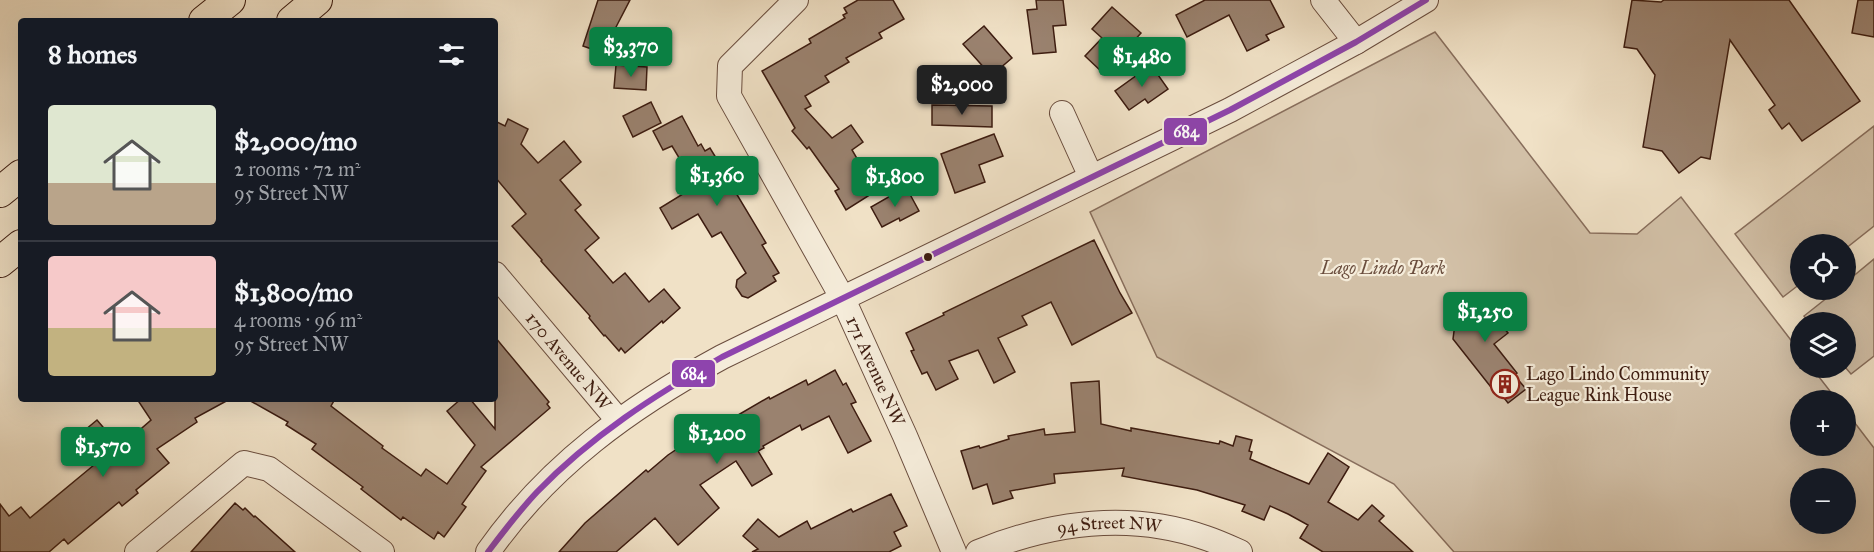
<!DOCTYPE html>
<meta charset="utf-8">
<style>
body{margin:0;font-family:"IM FELL Great Primer",serif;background:#20242c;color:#f1f3f6;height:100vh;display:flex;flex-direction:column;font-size:22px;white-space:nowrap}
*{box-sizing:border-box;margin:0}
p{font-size:20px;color:#9ea1a6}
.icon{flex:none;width:33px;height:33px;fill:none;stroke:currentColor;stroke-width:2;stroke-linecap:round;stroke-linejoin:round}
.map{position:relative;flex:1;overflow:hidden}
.details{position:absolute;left:18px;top:18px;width:480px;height:384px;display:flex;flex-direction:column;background:#171b24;border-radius:6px;box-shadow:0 6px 24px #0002}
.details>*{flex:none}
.fabs{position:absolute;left:1790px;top:234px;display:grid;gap:12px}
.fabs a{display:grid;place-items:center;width:66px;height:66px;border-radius:50%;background:#171b24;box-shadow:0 6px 24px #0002;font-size:30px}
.price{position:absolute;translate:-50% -51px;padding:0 14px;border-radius:6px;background:#0b8043;color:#fff;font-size:20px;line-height:39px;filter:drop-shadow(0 2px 3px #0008)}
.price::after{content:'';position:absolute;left:50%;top:36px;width:18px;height:14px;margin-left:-9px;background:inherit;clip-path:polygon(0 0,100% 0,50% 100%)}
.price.current{background:#222;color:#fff}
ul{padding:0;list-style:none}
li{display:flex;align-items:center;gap:18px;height:150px;padding:0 30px}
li+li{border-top:2px solid #363941}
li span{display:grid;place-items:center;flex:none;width:168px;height:120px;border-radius:6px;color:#555}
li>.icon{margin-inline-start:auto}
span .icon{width:72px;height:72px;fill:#fffc;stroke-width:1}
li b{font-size:26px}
h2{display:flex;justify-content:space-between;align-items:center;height:72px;padding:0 30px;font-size:26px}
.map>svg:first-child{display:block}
.green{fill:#d2c0a7;stroke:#886e5c;stroke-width:1.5;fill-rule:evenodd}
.building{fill:#9a826f;stroke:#3d1c10;stroke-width:1.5}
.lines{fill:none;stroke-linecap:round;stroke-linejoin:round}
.minor-casing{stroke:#6a4d3e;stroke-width:26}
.major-casing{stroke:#3d1c10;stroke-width:32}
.minor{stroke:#f5ecda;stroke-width:24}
.major{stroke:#f0e1c6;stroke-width:30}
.bus-1-casing{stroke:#f5ecda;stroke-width:10}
.bus-1{stroke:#8e44ad;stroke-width:6}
.bus-dot{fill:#3d1c10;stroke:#f5ecda;stroke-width:2}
.labels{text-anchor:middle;stroke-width:4.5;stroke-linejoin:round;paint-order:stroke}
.park-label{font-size:18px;font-style:italic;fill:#6a4d3d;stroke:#f5ecda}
.street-label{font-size:18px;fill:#3d1c10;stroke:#f5ecda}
.poi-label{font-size:18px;fill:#3d1c10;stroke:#f5ecda;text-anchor:start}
.line-badge{stroke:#f5ecda;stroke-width:2}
.badge-label{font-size:16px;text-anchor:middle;font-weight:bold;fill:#fff}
</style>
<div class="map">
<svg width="1874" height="552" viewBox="0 0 1874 552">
<rect width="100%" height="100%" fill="#f0e1c6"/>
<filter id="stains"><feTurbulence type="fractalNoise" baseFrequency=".00333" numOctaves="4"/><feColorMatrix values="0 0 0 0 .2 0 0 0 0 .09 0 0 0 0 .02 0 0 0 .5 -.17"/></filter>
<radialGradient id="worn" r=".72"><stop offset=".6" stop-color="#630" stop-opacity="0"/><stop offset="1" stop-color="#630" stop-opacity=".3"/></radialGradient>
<g class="green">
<path d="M1435,32L1590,233L1637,234L1681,197L1800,352V368H1812L1837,400H1800V446H1845V410L1874,448V552H1454L1394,484L1157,357L1090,212ZM1800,478H1845V524H1800Z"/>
<polygon points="1874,126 1874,226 1845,249 1845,244 1800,244 1800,284 1783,297 1735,234"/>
<polygon points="1874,259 1874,356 1851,374 1845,367 1845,322 1809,322 1804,316 1837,290 1845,290 1845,283"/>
</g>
<g class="building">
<polygon points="598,0 630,0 615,29 631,34 623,60 583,46"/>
<polygon points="858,0 893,0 904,19 879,33 882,38 846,58 849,62 825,76 829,82 805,96 811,106 805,109 832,138 851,125 863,142 852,150 876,191 846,210 835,191 839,189 809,147 807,149 792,131 795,128 762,71 811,43 809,39 845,18 843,15 847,13 844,8"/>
<polygon points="1036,0 1063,0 1066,25 1053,26 1056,52 1033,54 1027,10 1037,9"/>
<polygon points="1205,0 1270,0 1284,27 1266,35 1269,40 1247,51 1229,15 1187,37 1176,15"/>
<polygon points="1632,0 1661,2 1664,0 1789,0 1860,101 1802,141 1789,123 1782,129 1769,110 1775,105 1730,40 1710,159 1701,157 1679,173 1662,151 1643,147 1655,75 1637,49 1624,47"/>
<polygon points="1858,0 1874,0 1874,37 1852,33"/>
<polygon points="1112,7 1141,33 1104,74 1085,56 1102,38 1092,29"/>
<polygon points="984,26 1012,58 999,69 998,67 994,70 992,67 987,71 963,44"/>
<polygon points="616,65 647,67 646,90 614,88"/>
<polygon points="1151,65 1168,89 1148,103 1145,99 1129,110 1115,91"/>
<polygon points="651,102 661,123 633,137 623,116"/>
<polygon points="932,105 992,106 992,127 932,125"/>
<polygon points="682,116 698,146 701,144 705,151 710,148 724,171 727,170 740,191 736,193 766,243 762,245 779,273 773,276 776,281 748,298 742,296 736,287 737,280 746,273 721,232 712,237 698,214 672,229 660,208 696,186 672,146 663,150 653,131"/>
<polygon points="508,119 528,129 521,144 538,163 564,141 581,162 560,180 581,205 575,210 599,238 585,250 613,283 625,273 649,302 664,289 680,308 663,323 662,321 625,353 621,348 619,351 605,335 604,336 589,318 590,316 541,261 542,260 512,226 526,214 495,177 495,121 505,126"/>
<polygon points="994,134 1003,156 979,165 985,182 955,193 941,154"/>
<polygon points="906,187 919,211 900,221 899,218 882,227 871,207"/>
<polygon points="1094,240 1120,293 1132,313 1072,345 1051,302 1022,316 1027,325 998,338 1015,372 994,383 978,350 949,361 958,379 936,390 927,372 922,374 911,351 914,350 906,333 944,315 943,313"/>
<polygon points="1459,293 1506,298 1490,311 1508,333 1494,344 1517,373 1514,375 1526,389 1508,403 1497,389 1494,391 1453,339"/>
<polygon points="495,337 549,402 547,404 550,408 481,467 486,471 462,504 466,507 444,537 438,532 434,539 403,517 401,520 361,489 363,487 312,449 316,444 286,425 288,422 247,399 335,399 331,406 383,446 382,448 421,476 426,469 447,484 475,445 447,411 461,399 470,399 495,429"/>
<polygon points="835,370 843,385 846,383 856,402 851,404 871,441 848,453 829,416 802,430 800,425 763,446 764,448 758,451 772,474 752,486 736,461 700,485 719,508 678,545 655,518 616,552 559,552 585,523 646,470 648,472 668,455 704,431 705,432 733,418 769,397 770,399 806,380 808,385"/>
<polygon points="1099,381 1101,424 1131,431 1131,428 1219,444 1220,441 1233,446 1236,436 1252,440 1249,451 1252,452 1250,459 1309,484 1328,453 1349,467 1328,502 1358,520 1372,505 1384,516 1379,521 1413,552 1323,552 1300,538 1308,525 1288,514 1270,506 1264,520 1242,511 1245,505 1197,490 1122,476 1124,468 1054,474 1055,483 1010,491 1013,498 993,504 987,484 973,489 961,451 979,446 980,448 1009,439 1008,436 1044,429 1045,435 1075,432 1071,383"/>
<polygon points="137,399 230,399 195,418 197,422 157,449 169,463 136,490 138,493 122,506 119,502 68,544 64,539 49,552 0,552 0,504 9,516 21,507 30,518 100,460 79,435 97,420 120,447 151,420"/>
<polygon points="891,494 907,526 894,532 901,546 889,552 752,552 758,549 743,536 758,519 779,537 807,521 811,529 851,509 853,512"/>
<polygon points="235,503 243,510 245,508 254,517 255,516 295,552 191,552"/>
</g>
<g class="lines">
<g class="minor-casing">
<g id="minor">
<path id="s1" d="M796,0L730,66L729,96L843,299L905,436L954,552"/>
<polyline points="1323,0 1356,42"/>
<polyline points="1062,113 1091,177"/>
<path id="s2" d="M495,274L618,420"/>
<polyline points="137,552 244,463 269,469 382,552"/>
<path d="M488,552C549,465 630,407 722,357L1230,110L1356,42L1426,0"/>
<path id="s3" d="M978,552C1052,522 1129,511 1206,538C1218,542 1229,547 1240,552"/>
</g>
</g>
<g class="major-casing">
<g id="major">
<polyline points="204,21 230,0"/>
<polyline points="292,21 317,0"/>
<polyline points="0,192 21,175"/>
<polyline points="0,262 21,245"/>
</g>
</g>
<use href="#minor" class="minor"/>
<use href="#major" class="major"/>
<g class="bus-1-casing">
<path id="bus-1" d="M488,552C504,531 519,511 537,492C591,436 655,395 722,357L1230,110L1356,42L1426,0"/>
</g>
<use href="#bus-1" class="bus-1"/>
</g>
<defs>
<g id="building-ring" transform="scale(1.5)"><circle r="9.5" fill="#f5ecda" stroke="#8f2418" stroke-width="1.5"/><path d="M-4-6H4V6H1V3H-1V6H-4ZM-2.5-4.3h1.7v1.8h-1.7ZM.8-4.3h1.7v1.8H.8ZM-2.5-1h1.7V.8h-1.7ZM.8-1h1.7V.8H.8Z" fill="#8f2418"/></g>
</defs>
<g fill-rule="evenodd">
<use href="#building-ring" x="1505" y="384"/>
</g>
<circle class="bus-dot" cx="928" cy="257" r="5"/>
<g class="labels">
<g class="park-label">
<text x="1383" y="274">Lago Lindo Park</text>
</g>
<g class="street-label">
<text dy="6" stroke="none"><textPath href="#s2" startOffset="114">170 Avenue NW</textPath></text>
<text dy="6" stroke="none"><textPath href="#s1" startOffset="435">171 Avenue NW</textPath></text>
<text dy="6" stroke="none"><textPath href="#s3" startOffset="135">94 Street NW</textPath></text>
</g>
<g class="poi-label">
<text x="1526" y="380">Lago Lindo Community<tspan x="1526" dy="21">League Rink House</tspan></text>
</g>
</g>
<g class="line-badge">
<rect x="1163" y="117" width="45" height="29" rx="6" fill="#8e44ad"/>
<rect x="671" y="359" width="45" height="29" rx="6" fill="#8e44ad"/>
</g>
<g class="badge-label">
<text x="1186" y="137">684</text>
<text x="693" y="379">684</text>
</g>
<rect width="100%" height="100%" filter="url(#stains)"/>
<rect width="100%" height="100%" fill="url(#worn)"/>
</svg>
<div class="fabs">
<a><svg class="icon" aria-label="locate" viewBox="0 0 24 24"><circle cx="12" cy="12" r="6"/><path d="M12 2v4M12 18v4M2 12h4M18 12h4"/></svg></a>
<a><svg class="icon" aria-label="layers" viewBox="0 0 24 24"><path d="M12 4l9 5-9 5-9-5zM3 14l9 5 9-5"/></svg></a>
<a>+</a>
<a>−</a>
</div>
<b class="price" style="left:631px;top:78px">$3,370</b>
<b class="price" style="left:1142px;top:88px">$1,480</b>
<b class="price current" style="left:962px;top:116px">$2,000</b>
<b class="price" style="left:717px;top:207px">$1,360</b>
<b class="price" style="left:895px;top:208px">$1,800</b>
<b class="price" style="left:1485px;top:343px">$1,250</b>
<b class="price" style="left:717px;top:465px">$1,200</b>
<b class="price" style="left:103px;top:478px">$1,570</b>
<section class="details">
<h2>8 homes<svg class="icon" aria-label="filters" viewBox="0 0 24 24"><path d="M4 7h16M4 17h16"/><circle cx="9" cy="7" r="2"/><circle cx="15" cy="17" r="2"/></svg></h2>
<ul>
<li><span style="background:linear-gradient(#dfe7d0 65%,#b9a48a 0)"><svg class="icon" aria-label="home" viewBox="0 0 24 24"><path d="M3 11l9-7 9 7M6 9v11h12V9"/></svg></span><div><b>$2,000/mo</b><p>2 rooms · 72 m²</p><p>95 Street NW</p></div></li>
<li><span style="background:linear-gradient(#f6c9c9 60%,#c2b280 0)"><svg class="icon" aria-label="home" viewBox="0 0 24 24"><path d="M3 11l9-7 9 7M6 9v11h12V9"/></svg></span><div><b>$1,800/mo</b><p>4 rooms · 96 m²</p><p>95 Street NW</p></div></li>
</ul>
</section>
</div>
